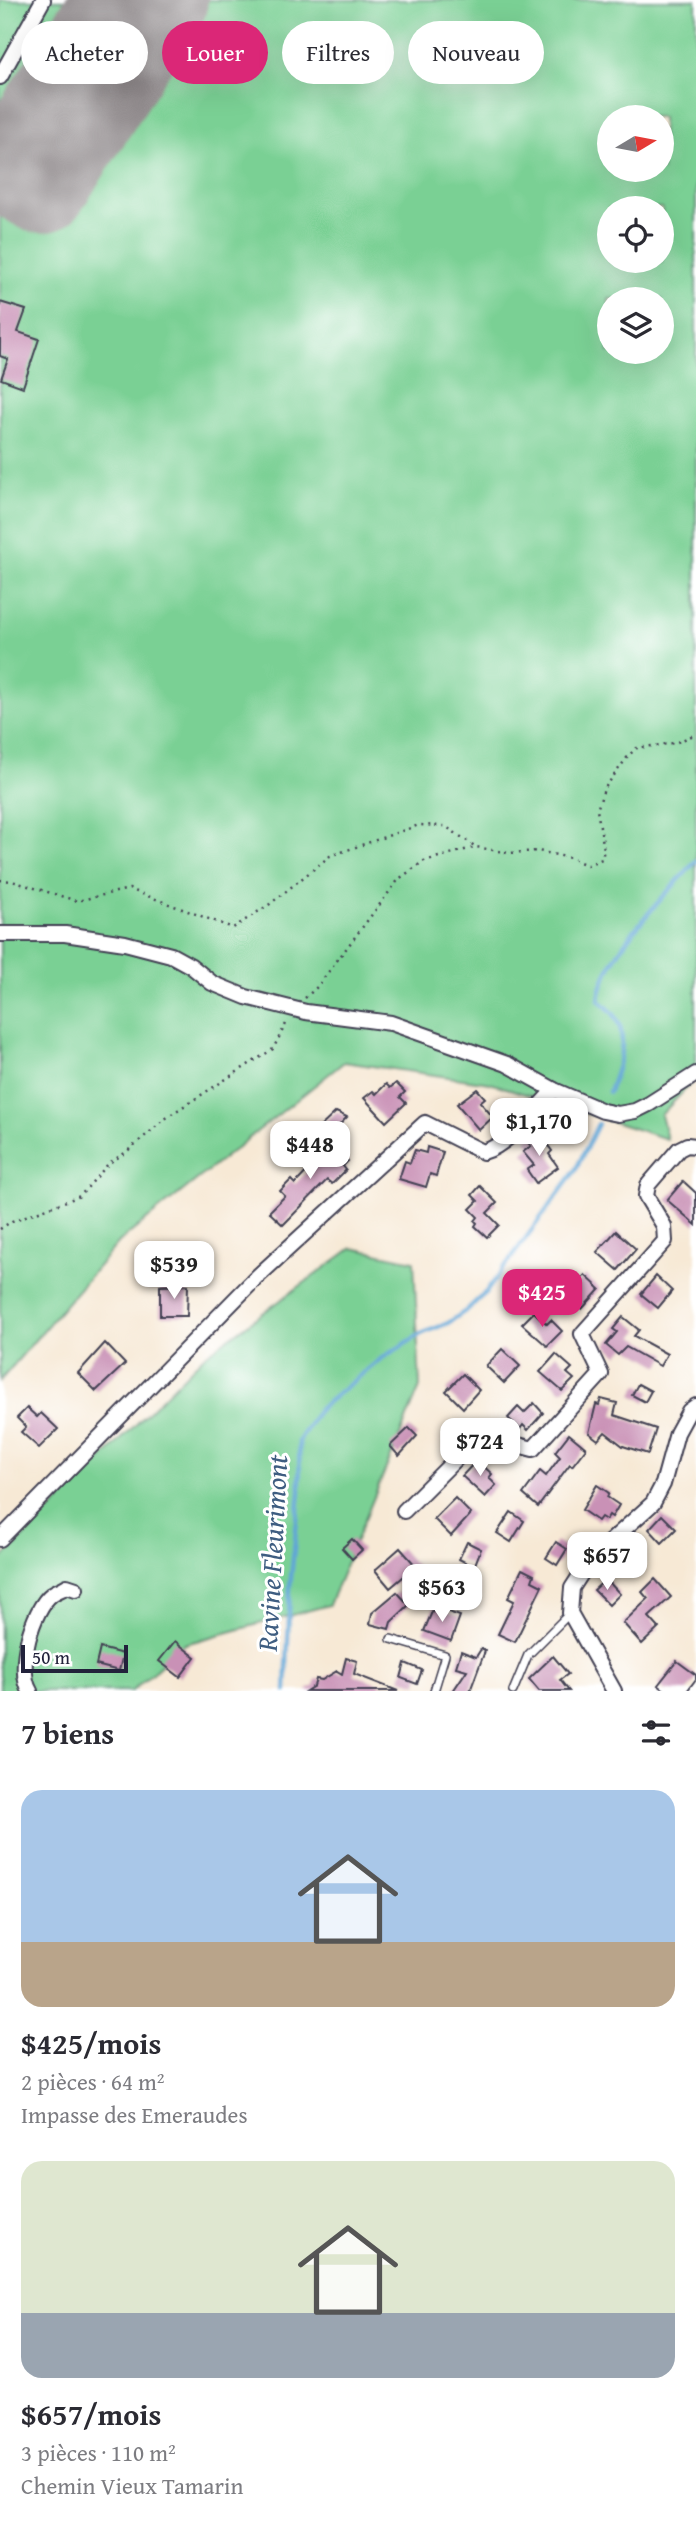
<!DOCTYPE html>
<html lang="fr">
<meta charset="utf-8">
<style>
body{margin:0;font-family:"Gentium Book Plus",serif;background:#f7f7f7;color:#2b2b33;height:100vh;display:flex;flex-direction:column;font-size:26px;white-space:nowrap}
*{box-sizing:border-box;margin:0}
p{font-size:23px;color:#7c7c81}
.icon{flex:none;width:38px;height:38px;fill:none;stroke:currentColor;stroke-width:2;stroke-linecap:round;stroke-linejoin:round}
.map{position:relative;height:1691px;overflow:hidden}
.panel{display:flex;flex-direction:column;background:#fff;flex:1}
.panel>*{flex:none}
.guide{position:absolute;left:21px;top:21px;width:654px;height:63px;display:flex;gap:14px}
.needle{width:46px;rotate:80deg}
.buttons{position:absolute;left:597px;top:105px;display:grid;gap:14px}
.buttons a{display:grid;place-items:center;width:77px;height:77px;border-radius:50%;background:#fff;box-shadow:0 7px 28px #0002;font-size:35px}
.scale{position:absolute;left:21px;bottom:18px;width:107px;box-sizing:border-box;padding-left:7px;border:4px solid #22223b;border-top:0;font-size:19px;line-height:24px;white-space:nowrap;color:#22223b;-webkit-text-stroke:5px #fff;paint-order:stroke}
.price{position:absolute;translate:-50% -60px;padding:0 16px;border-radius:14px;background:#fff;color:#222;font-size:23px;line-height:46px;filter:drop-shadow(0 2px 4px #0008)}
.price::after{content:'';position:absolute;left:50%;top:42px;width:21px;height:16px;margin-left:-10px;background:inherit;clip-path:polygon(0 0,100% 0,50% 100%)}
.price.on{background:#db2777;color:#fff}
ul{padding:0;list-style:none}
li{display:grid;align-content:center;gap:14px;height:371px;padding:0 21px}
li span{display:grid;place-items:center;height:217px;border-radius:21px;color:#555}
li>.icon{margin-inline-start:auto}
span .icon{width:126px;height:126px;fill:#fffc;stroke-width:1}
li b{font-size:30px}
h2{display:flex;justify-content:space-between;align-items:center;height:84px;padding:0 21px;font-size:30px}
.chip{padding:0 24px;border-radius:32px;background:#fff;box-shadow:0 7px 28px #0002;font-size:24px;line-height:63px}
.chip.on{background:#db2777;color:#fff}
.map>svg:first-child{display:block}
.green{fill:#7ad094;stroke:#4e7968;stroke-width:2;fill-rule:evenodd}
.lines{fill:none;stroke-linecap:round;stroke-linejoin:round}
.stream{stroke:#60a6d6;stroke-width:4.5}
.runway{stroke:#8c8688;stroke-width:96}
.building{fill:#c991b6}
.service-casing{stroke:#424052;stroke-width:10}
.minor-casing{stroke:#424052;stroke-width:18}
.path{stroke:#424052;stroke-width:2.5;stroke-dasharray:2 5;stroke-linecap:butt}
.service{stroke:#fff;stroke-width:7}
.minor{stroke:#fff;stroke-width:14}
.labels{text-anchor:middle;stroke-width:6;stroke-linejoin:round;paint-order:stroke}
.water-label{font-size:28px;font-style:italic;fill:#3e5d81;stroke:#fff}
</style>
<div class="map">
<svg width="696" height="1691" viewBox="0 0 696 1691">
<rect width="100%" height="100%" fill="#fff"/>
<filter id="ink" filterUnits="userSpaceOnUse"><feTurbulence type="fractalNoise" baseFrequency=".0143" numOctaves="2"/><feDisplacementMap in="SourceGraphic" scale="14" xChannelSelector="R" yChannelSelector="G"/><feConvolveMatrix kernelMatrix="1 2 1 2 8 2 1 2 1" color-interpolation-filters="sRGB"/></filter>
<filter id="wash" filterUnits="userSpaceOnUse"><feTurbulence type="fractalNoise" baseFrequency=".00686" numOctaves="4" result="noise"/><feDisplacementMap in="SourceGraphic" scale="28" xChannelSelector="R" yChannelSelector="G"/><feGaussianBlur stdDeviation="1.57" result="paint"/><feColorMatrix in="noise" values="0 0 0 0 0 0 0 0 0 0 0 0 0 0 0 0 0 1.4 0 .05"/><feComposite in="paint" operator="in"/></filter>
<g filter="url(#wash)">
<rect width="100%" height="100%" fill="#f7e9d5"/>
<g class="green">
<path d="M0,0H696V1078L661,1115L667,1139L490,1083L344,1062L119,1242L0,1381ZM609,117H662V170H609ZM609,208H662V261H609ZM609,299H662V352H609Z"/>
<polygon points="352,1248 414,1261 420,1387 329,1605 185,1644 132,1691 0,1691 0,1561 204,1356"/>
</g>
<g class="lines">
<g class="stream">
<path d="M609,1092C617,1070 630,1039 615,1016C611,1010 604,1005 599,1000C604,953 665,896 696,861"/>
<polyline points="286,1691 290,1587 300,1492 299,1441 319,1409 382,1358 421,1334 448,1323 467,1310 487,1291 575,1171 598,1124"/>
</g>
<polyline class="runway" points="121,0 13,169 41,185 160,0"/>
</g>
<g id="blocks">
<g class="building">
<polygon points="0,302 26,310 18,332 39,339 23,387 1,379 8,359 0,356"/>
<polygon points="396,1083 405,1092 400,1097 406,1103 386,1122 364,1098 373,1091 376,1094 386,1084 390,1088"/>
<polygon points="477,1089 485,1098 480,1102 493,1117 479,1130 457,1104"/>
<polygon points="336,1112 347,1117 326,1139 318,1129"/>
<polygon points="537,1131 552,1151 549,1154 558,1167 536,1183 527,1170 534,1165 523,1152 531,1146 526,1140"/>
<polygon points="326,1139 348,1161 343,1166 346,1170 332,1184 327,1180 283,1225 269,1212 285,1196 280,1191 291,1180 295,1184 313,1165 307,1158"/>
<polygon points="427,1147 443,1152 436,1176 430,1174 426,1187 399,1179 405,1161 410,1163 415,1150 426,1153"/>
<polygon points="683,1181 696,1193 696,1225 667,1200"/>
<polygon points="480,1186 497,1203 487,1213 499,1225 487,1237 475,1226 477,1223 475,1221 478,1217 470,1209 478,1201 472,1195"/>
<polygon points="616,1231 636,1249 618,1270 597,1252"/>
<polygon points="585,1275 600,1289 582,1309 567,1295"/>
<polygon points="656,1276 672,1291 658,1308 641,1294"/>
<polygon points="188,1285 187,1316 160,1316 160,1286"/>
<polygon points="534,1312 547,1324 551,1320 562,1331 547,1346 522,1324"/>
<polygon points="623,1317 639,1330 634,1336 667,1354 660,1366 626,1347 618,1355 606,1345 617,1332 613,1329"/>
<polygon points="105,1343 125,1364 96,1391 78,1373"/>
<polygon points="502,1349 520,1366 504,1383 486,1366"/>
<polygon points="556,1354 572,1368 567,1373 574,1379 562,1391 540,1372"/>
<polygon points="463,1374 479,1390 463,1408 446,1391"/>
<polygon points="638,1384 651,1391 645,1402 632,1395"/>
<polygon points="601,1399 617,1403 614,1415 656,1429 648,1454 623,1446 605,1432 598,1440 589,1433 596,1404 599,1405"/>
<polygon points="534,1403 543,1413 528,1430 523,1425 520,1429 508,1418 518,1407 524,1413"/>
<polygon points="27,1408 37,1417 41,1413 58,1429 39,1448 21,1432 26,1427 17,1418"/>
<polygon points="409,1428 417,1436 399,1456 390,1446"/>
<polygon points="569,1434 586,1448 572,1466 570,1464 538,1507 523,1494 540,1471 546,1476 560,1457 555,1452"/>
<polygon points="477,1460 492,1474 489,1478 496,1485 485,1497 462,1476"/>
<polygon points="597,1485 609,1493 607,1497 619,1505 612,1517 609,1515 606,1520 601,1517 598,1521 582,1510"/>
<polygon points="455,1498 471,1514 451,1536 434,1519"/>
<polygon points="511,1512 524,1521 511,1542 497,1533"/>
<polygon points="662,1515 676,1529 662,1543 649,1529"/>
<polygon points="352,1539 362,1550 352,1559 342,1548"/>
<polygon points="467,1542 481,1549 474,1567 459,1559"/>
<polygon points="556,1542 567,1549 557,1565 546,1558"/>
<polygon points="400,1548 416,1566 390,1588 375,1570"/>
<polygon points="522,1569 534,1575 532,1581 542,1586 515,1642 498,1634 514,1601 508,1598"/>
<polygon points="606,1579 620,1594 609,1605 594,1590"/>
<polygon points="655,1579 671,1597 649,1617 659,1628 642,1644 623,1623 648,1599 642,1592"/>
<polygon points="397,1592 409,1605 391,1622 389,1629 370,1624 372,1613"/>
<polygon points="434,1607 460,1616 451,1641 424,1631"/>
<polygon points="175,1641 195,1657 180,1677 159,1661"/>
<polygon points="100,1648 123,1654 119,1671 96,1665"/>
<polygon points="481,1649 485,1651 470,1691 453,1691 467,1670 456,1667 461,1651 476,1657"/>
<polygon points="553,1656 568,1674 560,1680 569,1691 539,1691 529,1679"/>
<polygon points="346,1658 357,1661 354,1674 398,1691 306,1691 314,1686 316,1679 322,1680 337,1671 342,1674"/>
<polygon points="677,1661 696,1675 696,1679 687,1691 666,1691 658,1685"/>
<polygon points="405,1663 422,1670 417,1684 401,1678"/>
</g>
</g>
</g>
<g filter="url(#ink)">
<use href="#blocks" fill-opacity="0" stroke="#424052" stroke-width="2"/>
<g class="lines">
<g class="service-casing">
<g id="service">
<polyline points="391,1639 445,1655 434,1691"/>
<polyline points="513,1691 528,1655 570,1613"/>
</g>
</g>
<g class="minor-casing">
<g id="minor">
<polyline points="0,77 43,0"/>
<polyline points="0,934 65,934 125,943 171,955 191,966 212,983 246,997 306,1012 391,1023 507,1064 554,1090 603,1111 618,1114 635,1111 649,1104 696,1074"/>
<polyline points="404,1511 472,1443 492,1438 533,1449 601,1374 582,1334 665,1241 664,1226 646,1196 648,1185 679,1149 687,1145 696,1146"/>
<path d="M0,1539L258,1276L425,1123L483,1152C509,1145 535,1109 554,1090"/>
<path d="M30,1691C16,1669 32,1609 52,1594C56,1591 63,1589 67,1586L76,1589"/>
<polyline points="614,1691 570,1613 572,1588 590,1560 653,1503 663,1484 677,1433 689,1411 696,1406"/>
</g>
</g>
<g class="path">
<polyline points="0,880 12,881 77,901 129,889 233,928 270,904 330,856 419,825 445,826 476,847"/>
<polyline points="305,998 317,987 399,879 424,861 476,847 509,853 538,851 570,858 587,865 602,859 604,849 597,810 604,789 629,755 637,748 675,743 696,734"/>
<polyline points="0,1229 12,1221 80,1196 109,1163 125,1153 170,1115 273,1049 288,1020"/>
</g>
<use href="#service" class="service"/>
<use href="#minor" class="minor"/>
</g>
</g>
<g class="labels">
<g class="water-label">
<text transform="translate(272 1553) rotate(-87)" y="10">Ravine Fleurimont</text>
</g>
</g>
</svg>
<div class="buttons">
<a><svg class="needle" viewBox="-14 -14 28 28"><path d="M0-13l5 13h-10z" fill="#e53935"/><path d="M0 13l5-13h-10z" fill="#7c7c81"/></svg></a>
<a><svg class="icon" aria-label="locate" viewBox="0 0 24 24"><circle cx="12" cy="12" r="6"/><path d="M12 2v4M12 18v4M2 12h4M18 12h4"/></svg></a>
<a><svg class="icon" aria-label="layers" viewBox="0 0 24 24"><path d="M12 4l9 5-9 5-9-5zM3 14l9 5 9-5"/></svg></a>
</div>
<div class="scale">50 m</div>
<b class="price" style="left:539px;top:1158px">$1,170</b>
<b class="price" style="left:310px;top:1181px">$448</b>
<b class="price" style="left:174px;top:1301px">$539</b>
<b class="price on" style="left:542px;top:1329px">$425</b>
<b class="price" style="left:480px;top:1478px">$724</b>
<b class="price" style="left:607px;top:1592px">$657</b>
<b class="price" style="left:442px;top:1624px">$563</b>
<div class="guide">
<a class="chip">Acheter</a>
<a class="chip on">Louer</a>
<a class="chip">Filtres</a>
<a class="chip">Nouveau</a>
</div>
</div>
<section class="panel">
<h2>7 biens<svg class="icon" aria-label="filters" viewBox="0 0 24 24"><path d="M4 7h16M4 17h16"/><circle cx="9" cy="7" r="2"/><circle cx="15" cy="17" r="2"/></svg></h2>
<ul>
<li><span style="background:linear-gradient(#a9c7e8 70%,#b9a48a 0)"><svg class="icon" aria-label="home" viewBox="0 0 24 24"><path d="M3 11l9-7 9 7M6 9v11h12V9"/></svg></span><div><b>$425/mois</b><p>2 pièces · 64 m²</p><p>Impasse des Emeraudes</p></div></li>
<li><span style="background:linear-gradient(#dfe7d0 70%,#9aa5b1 0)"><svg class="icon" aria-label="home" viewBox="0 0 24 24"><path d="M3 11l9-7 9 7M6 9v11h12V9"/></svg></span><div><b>$657/mois</b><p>3 pièces · 110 m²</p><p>Chemin Vieux Tamarin</p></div></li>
</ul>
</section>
